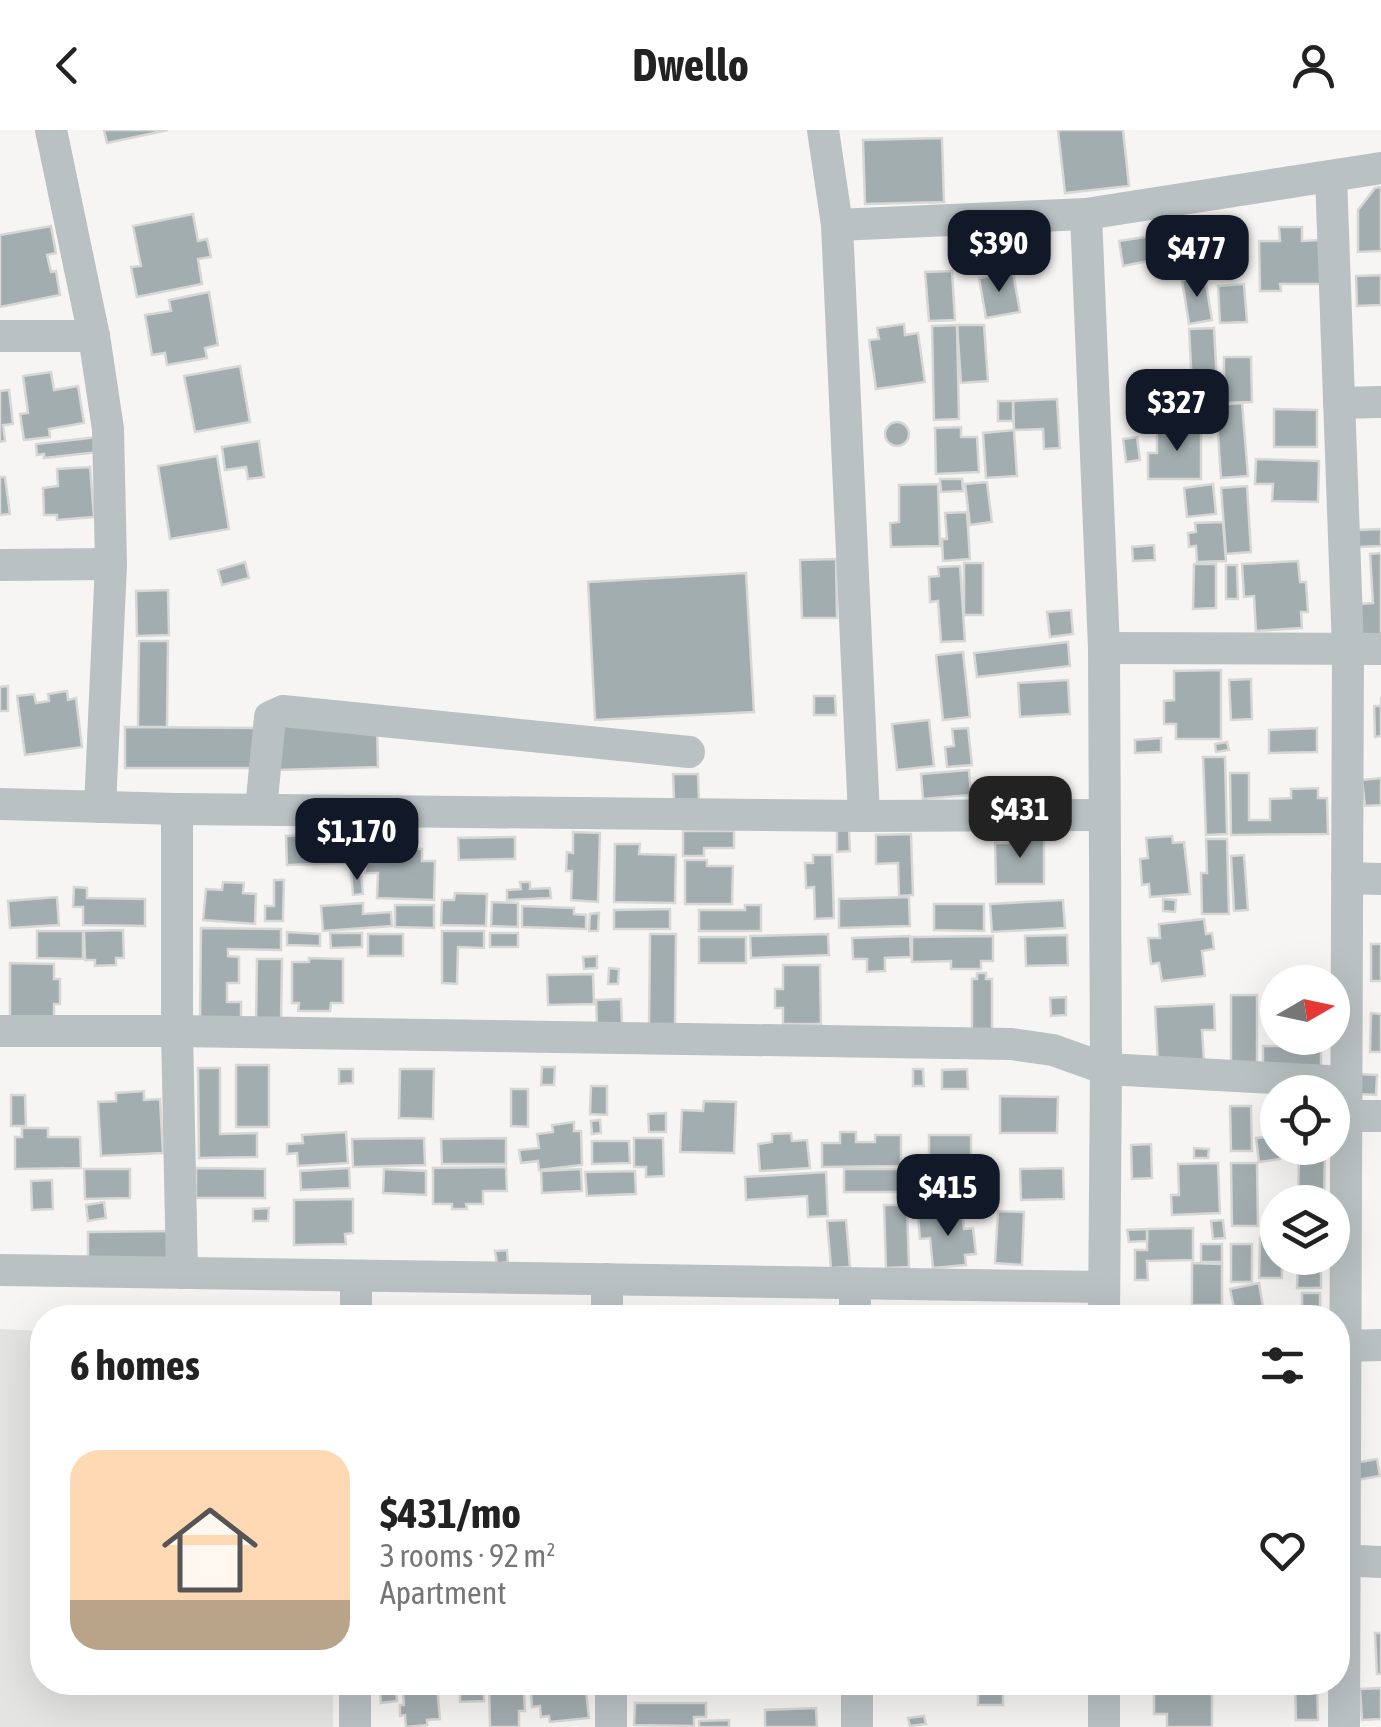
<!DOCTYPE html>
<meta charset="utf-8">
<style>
body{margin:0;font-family:"Asap Condensed",sans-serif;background:#f6f6f6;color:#222;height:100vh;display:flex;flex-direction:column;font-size:38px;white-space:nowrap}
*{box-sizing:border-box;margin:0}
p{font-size:32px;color:#767676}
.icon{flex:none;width:55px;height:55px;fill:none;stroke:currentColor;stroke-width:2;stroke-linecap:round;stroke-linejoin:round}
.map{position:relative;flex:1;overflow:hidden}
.panel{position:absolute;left:30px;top:1175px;width:1320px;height:390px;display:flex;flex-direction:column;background:#fff;border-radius:40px;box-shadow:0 10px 40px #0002}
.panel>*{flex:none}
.needle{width:65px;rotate:81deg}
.fabs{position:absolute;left:1260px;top:835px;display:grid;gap:20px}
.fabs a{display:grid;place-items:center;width:90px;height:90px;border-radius:50%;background:#fff;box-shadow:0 10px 40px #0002;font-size:50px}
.price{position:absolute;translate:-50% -85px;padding:0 22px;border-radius:20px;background:#111827;color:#fff;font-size:32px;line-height:65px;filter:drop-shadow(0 2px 5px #0008)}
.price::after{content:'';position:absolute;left:50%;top:60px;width:30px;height:22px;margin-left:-15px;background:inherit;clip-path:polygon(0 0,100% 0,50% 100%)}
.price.active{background:#222;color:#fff}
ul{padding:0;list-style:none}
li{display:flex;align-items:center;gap:30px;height:250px;padding:0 40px}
li span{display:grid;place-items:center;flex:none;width:280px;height:200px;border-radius:30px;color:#555}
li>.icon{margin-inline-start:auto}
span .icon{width:120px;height:120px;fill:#fffc;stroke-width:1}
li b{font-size:42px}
h2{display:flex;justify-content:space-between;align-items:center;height:120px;padding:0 40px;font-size:42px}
header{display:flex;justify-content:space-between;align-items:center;height:130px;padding:0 40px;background:#fff;font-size:45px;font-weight:700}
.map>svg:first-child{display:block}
.built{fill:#e4e5e3}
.building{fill:#a2adaf;stroke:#d7d7d5;stroke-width:2.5}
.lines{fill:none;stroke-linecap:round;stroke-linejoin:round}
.minor{stroke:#bac1c2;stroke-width:32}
</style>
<header><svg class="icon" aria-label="back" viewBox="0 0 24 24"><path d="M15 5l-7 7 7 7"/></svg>Dwello<svg class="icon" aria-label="person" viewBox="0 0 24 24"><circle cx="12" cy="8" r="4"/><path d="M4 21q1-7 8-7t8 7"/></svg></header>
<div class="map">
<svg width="1381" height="1597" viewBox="0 0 1381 1597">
<rect width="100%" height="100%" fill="#f6f5f3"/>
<polygon class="built" points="0,1199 42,1201 42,1552 333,1553 333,1597 0,1597"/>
<g class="building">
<polygon points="104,0 168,0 107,13"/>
<polygon points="1058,0 1123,0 1129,56 1065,63"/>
<polygon points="942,8 944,72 865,74 863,10"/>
<polygon points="1381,57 1381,121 1358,122 1358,80 1375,58"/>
<polygon points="193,84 198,111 207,109 211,127 198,129 202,154 137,167 131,137 141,136 133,96"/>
<polygon points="51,96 56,123 47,125 51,142 56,141 60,165 0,177 0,105"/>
<polygon points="1215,96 1219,121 1202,123 1203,133 1189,134 1188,126 1167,129 1169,139 1151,142 1149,131 1123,136 1119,111"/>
<polygon points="1279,97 1302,97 1302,111 1320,110 1321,154 1280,154 1281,161 1260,161 1259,111 1280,111"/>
<polygon points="952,141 955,190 929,191 925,142"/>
<polygon points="1013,142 1020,182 986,188 979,148"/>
<polygon points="1381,145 1381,175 1357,176 1356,146"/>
<polygon points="1205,147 1212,190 1189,194 1182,150"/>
<polygon points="1244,154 1247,192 1220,193 1218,156"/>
<polygon points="209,162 218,215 205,218 207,228 167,235 165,223 152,225 145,185 171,181 169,170"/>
<polygon points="904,194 905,205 918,203 925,252 876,259 869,210 879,209 877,198"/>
<polygon points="957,195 984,195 988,251 961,253"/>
<polygon points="957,195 959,289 934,290 932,196"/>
<polygon points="1214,198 1217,253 1192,255 1189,199"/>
<polygon points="1224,227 1251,227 1252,272 1224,273"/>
<polygon points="240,236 250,292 195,302 184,246"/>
<polygon points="51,242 54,260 78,256 84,293 49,299 50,307 24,310 20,284 28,283 23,246"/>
<polygon points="9,260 13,294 3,295 5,311 0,312 0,261"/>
<polygon points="1057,269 1060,318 1044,319 1043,299 1014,300 1013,271"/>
<rect x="998" y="271" width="15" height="20"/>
<polygon points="1242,273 1248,346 1221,348 1216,275"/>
<polygon points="1274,279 1317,280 1317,317 1274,317"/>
<circle cx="897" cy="304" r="12"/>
<polygon points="961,297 961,307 977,307 979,342 936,344 935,298"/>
<polygon points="1201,297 1201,349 1148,349 1148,323 1157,323 1157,298"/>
<polygon points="1014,300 1017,346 986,348 983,303"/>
<polygon points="98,307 99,322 44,328 44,324 37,325 36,314"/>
<polygon points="1137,307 1140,330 1126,332 1123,309"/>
<polygon points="259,311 264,347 248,349 246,337 225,340 222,317"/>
<polygon points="217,326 229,399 170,409 158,336"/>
<polygon points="1256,329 1319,331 1318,372 1272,371 1273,354 1255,354"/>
<polygon points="90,337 94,387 57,390 57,385 44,385 43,358 58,356 57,339"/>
<polygon points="0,347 5,347 10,384 0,385"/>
<polygon points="940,349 962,349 963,361 941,362"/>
<polygon points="987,352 992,392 970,395 965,354"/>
<polygon points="938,354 940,416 891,417 890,393 899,392 899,355"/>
<polygon points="1213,354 1216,384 1187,387 1184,358"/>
<polygon points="1247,356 1251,422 1226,424 1221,358"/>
<polygon points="967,382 970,429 943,431 942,409 947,409 945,383"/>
<polygon points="1223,392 1226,431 1197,432 1196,416 1189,417 1188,403 1196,402 1195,393"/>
<polygon points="1381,399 1381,416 1358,417 1358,400"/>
<polygon points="1154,415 1155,430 1133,431 1132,417"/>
<polygon points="1381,423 1381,505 1362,506 1360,474 1373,473 1370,424"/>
<polygon points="836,429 837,488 802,488 800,430"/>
<polygon points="1298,431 1300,452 1306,452 1308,482 1301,482 1302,498 1256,501 1254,466 1244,467 1242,434"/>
<polygon points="245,432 249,448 222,455 218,440"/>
<rect x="964" y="433" width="19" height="52"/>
<polygon points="1194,434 1216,434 1216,478 1193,479"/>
<polygon points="1226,435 1237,435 1238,469 1226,469"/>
<polygon points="960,436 965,511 941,512 938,471 930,472 929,447 939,446 938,437"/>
<polygon points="746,443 754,582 595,590 588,452"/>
<polygon points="168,460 169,505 137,506 136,461"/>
<polygon points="1071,480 1073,504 1050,507 1047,482"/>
<polygon points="139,511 168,511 167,597 138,597"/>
<polygon points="1068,512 1070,536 977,547 974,523"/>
<polygon points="963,522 970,587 943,590 936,525"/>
<polygon points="1221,540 1221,609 1176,609 1176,594 1164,594 1164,571 1174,570 1174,541"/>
<polygon points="1251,549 1252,589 1231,590 1229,550"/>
<polygon points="1068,550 1070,584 1020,587 1018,553"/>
<polygon points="8,556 8,581 0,581 0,557"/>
<polygon points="67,561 68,570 76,568 82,617 25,625 17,566 34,564 36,573 49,571 48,564"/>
<polygon points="814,566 835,566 836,585 814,585"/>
<polygon points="1381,567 1381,606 1375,607 1374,576 1381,576"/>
<polygon points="929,590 934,636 897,640 892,594"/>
<polygon points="377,593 378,637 278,640 277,596"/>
<polygon points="125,597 259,598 258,638 125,638"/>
<polygon points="968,598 972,635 947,637 945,617 954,616 952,599"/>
<polygon points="1317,598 1317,622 1269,623 1269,600"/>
<polygon points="1161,608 1161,622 1135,623 1135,610"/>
<polygon points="1227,612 1229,620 1216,622 1215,614"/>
<polygon points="1203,627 1225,627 1227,704 1206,705"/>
<polygon points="969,640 971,665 923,669 921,644"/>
<polygon points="1230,643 1249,643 1249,690 1270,690 1270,669 1291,668 1291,659 1318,658 1318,668 1327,668 1328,704 1231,705"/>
<polygon points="673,644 698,644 699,670 674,670"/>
<polygon points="1381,648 1381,675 1365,676 1362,650"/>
<polygon points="837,700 849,700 850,721 837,722"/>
<polygon points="683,701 734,701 734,718 704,718 704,726 683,726"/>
<polygon points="573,702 600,703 598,772 571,770 572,741 566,741 567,722 573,723"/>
<polygon points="346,703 347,733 287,735 286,706"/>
<polygon points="911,704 913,765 899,766 898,733 876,734 876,705"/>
<polygon points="1172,706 1173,713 1184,712 1190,764 1150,767 1149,754 1142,755 1140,729 1148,728 1146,708"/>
<polygon points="515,707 515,729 459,730 458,708"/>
<polygon points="1044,707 1044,754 996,754 995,713 1008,713 1008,708"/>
<polygon points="1206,709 1227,709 1229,784 1202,784 1201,743 1207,743"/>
<polygon points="615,714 640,714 639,724 676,725 675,773 614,772"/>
<polygon points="366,717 422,719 422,731 435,731 434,770 377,768 378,743 365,743"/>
<polygon points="813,725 832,725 834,788 815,789 814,757 806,758 805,733 813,733"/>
<polygon points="1244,725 1248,780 1234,781 1231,726"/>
<polygon points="685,730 707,730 707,736 733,736 732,774 685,774"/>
<polygon points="361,741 363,764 353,765 351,742"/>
<polygon points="274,750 284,750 283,791 265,791 265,776 274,776"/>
<polygon points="223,752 244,753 243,763 256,764 255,794 203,790 206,759 222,760"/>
<polygon points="520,752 530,752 530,759 550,758 551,768 507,770 507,760 521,759"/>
<polygon points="74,757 87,758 87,768 145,769 145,796 83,795 83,777 73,777"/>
<polygon points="455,763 487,764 486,796 441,795 442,770 454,770"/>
<polygon points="57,767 59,795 10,798 8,771"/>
<polygon points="909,767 910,796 839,798 839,769"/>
<polygon points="1163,769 1176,770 1175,782 1163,781"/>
<polygon points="1063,770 1065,798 992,802 990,774"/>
<polygon points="492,772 518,773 518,797 491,796"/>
<polygon points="363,773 363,784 391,782 392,796 323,801 321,776"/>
<polygon points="934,774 984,774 984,801 934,800"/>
<polygon points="395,775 434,775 434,798 395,797"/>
<polygon points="745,775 761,775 761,801 699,801 699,780 745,780"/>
<polygon points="522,776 574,778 574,784 586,785 586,799 522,797"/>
<polygon points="670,779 670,799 614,799 614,780"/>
<polygon points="599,783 598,801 589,801 590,784"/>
<polygon points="1204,789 1206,804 1212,803 1214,819 1202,821 1205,846 1162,851 1159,833 1151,834 1148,808 1160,808 1159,794"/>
<polygon points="201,798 281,799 281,820 228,819 228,826 239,827 239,853 227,853 227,872 241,872 241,894 200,893"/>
<polygon points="123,800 124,828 116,828 116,835 95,836 95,830 85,830 84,801"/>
<polygon points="37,801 83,801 83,829 37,828"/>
<polygon points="442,801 484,801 484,818 458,817 457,854 442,853"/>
<polygon points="287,802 320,804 320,816 287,815"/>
<polygon points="330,803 362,803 362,817 331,818"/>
<rect x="490" y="803" width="28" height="14"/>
<rect x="368" y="804" width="35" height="22"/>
<polygon points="650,804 676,804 675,899 649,898"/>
<polygon points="828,804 829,825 751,828 750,806"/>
<polygon points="1067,805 1068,835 1026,836 1025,806"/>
<polygon points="910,806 911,827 885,828 885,841 867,842 867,829 853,829 852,808"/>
<polygon points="993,806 993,831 981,831 981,839 951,839 951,831 912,832 912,807"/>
<rect x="699" y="807" width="47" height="26"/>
<rect x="1371" y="814" width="10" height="37"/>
<polygon points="597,826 597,838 584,839 583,827"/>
<polygon points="309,828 343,829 343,873 331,873 330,881 298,881 299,873 292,873 292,832 309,832"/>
<polygon points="257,829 282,829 281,892 256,891"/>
<polygon points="10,833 54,834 54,849 60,849 60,874 54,874 54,887 10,887"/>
<polygon points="783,835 820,835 821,894 783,894 783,878 775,878 775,859 783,859"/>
<polygon points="609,838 619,839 618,854 608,854"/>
<polygon points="977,843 986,843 986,849 992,849 992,900 972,900 972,849 977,849"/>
<polygon points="593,844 594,874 548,875 547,845"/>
<rect x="1231" y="865" width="26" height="69"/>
<polygon points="1066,867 1066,885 1051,886 1050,868"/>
<polygon points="621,869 622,895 597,896 596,870"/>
<polygon points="1214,874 1215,900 1202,900 1204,931 1158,934 1155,877"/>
<polygon points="1371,883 1381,884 1381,922 1370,922"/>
<polygon points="1263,916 1321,916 1321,939 1263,940"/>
<rect x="236" y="935" width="33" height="62"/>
<polygon points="542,937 555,937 554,955 541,955"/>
<polygon points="198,938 220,938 220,1004 257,1003 257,1027 199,1028"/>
<polygon points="339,939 353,939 353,953 339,954"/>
<polygon points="400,939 434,939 433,989 399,988"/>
<polygon points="913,939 923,939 924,956 913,956"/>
<polygon points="967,939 968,959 942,959 942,940"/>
<polygon points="1360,944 1377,945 1376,965 1359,964"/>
<polygon points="591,956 607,956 607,985 590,984"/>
<polygon points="511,959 528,959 528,997 511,996"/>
<polygon points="144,961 144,970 160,969 163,1023 101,1026 98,972 116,971 116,963"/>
<polygon points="11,965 25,965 26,996 11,996"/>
<polygon points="1000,966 1058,967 1057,1003 1000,1003"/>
<polygon points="704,971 736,972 734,1023 680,1022 682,980 703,981"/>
<polygon points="1230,976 1251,976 1252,1021 1231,1021"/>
<polygon points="666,983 666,1002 649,1002 648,984"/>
<polygon points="600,990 601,1003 592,1004 591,991"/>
<polygon points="574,992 574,1001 581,1001 582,1035 539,1040 538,1031 521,1033 519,1020 539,1018 537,1004 553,1002 552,995"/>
<polygon points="22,998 48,998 48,1007 80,1007 81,1038 15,1039 15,1007 22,1007"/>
<polygon points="346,1002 348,1033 298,1036 297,1023 287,1024 287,1014 303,1013 302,1005"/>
<polygon points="840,1002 856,1002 856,1012 875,1012 875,1005 901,1005 901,1036 822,1037 822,1013 840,1013"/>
<polygon points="791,1003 792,1011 807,1010 810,1038 760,1041 758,1014 772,1012 772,1004"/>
<rect x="929" y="1005" width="42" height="32"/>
<polygon points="1278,1006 1280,1029 1259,1032 1256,1008"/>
<polygon points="424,1008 425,1035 353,1037 352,1009"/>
<polygon points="506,1008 506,1034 442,1034 441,1009"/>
<polygon points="634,1008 663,1008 664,1046 646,1047 646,1037 634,1037"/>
<polygon points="592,1011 629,1011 630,1033 592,1034"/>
<polygon points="1151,1014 1152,1048 1132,1049 1131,1015"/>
<polygon points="1194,1018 1209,1019 1208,1028 1194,1028"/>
<polygon points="1299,1020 1325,1020 1324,1072 1298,1072"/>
<polygon points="1218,1033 1220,1083 1172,1085 1171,1065 1179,1065 1178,1034"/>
<polygon points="1231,1033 1257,1033 1258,1096 1232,1096"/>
<polygon points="506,1037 507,1061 483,1061 483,1074 466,1074 467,1079 452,1079 452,1074 433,1074 433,1038"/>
<polygon points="903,1037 933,1037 932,1059 903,1059"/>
<polygon points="196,1038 265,1039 265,1068 196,1068"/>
<polygon points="349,1038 350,1058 301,1060 300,1041"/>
<polygon points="1063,1038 1064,1069 1021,1070 1020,1039"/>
<polygon points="84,1039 130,1039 130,1068 85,1069"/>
<polygon points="384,1039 426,1041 426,1065 383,1063"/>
<polygon points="581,1039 582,1061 542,1063 541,1041"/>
<rect x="844" y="1039" width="56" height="23"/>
<polygon points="635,1041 636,1064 587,1066 585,1042"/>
<polygon points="826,1042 828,1086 808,1087 807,1066 746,1070 745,1047"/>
<polygon points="985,1042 986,1068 935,1070 935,1044"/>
<polygon points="52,1050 53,1079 32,1080 31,1051"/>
<polygon points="353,1069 353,1103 345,1104 346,1114 294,1115 294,1070"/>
<polygon points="104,1072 106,1088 88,1091 86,1075"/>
<polygon points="884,1075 907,1075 909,1137 886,1138"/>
<polygon points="269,1078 268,1091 253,1091 253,1079"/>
<polygon points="998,1081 1024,1082 1022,1135 995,1133"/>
<polygon points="962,1082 964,1099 973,1098 976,1124 965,1125 966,1135 933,1138 930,1108 920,1109 918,1087"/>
<polygon points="846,1090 850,1137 831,1138 827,1091"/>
<polygon points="1223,1090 1225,1108 1213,1109 1211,1091"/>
<polygon points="1193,1098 1193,1130 1147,1131 1148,1150 1135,1150 1135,1120 1147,1120 1147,1099"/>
<polygon points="1147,1099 1147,1111 1129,1112 1127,1100"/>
<polygon points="171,1101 172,1136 88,1138 88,1102"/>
<polygon points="1260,1108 1278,1108 1278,1128 1282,1128 1282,1148 1259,1148"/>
<rect x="1201" y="1114" width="21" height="18"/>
<rect x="1231" y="1114" width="21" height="38"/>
<polygon points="507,1120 508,1132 497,1134 495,1121"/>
<polygon points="1298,1128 1321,1128 1321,1158 1297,1158"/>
<polygon points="1192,1133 1222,1134 1222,1175 1192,1175"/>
<polygon points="1259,1153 1263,1177 1235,1182 1230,1159"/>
<polygon points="1302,1163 1320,1163 1320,1177 1302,1176"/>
<polygon points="936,1179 936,1188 899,1188 899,1180"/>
<rect x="940" y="1180" width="23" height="8"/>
<polygon points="988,1182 988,1188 966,1188 966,1183"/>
<rect x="1048" y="1182" width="23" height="6"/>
<polygon points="1377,1329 1380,1346 1357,1350 1354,1333"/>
<polygon points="1375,1503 1381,1503 1381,1544 1377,1544"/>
<polygon points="379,1552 395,1552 397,1571 381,1573"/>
<polygon points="402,1552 423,1552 424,1556 437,1555 440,1589 427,1590 427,1595 406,1597 405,1585 400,1586 400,1575 404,1575"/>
<polygon points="460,1552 484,1552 484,1571 460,1572"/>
<polygon points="489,1552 518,1552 518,1561 524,1561 525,1581 519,1581 519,1597 490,1597"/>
<polygon points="530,1552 585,1552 589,1588 550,1592 549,1586 541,1587 540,1576 532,1577"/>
<polygon points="652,1552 688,1552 689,1559 652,1560"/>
<polygon points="783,1552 815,1552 815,1560 783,1561"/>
<rect x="978" y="1552" width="25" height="23"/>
<polygon points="1154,1552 1212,1552 1212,1597 1167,1597 1167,1584 1154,1584"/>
<polygon points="1295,1552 1317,1552 1318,1590 1296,1590"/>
<polygon points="1381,1558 1381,1589 1362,1590 1360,1559"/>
<polygon points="635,1573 706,1573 706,1587 694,1587 694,1596 634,1595"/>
<polygon points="816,1578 817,1597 765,1597 765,1580"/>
<polygon points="924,1586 926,1594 910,1596 908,1588"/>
<polygon points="729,1590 729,1597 699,1597 699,1591"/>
</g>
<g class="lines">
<g class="minor">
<polyline points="51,0 94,206 108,299 111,434 100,677"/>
<polyline points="823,0 837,95 864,686"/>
<polyline points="1331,46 1348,519 1344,1597"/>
<polyline points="1086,84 1104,518 1106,939 1104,1188"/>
<polyline points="837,95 1086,84 1381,38"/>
<polyline points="0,206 94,206"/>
<polyline points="1339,273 1381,272"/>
<polyline points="0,435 111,434"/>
<polyline points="1104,518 1381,519"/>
<polyline points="0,674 177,679 864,686 1104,685"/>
<polyline points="177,679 177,901 182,1143"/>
<polyline points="261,679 270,587 283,581 689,622"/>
<polyline points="1347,748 1381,749"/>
<polyline points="0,901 177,901 1011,914 1053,920 1106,939 1346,952"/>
<polyline points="1346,986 1381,986"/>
<polyline points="0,1140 1104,1157"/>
<polyline points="356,1146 356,1188"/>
<polyline points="607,1149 607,1188"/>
<polyline points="855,1154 855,1188"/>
<polyline points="1346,1216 1381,1215"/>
<polyline points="1338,1430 1381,1432"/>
<polyline points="611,1552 611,1597"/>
<polyline points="857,1552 857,1597"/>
<polyline points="355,1597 355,1552"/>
<polyline points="1104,1597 1104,1552"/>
</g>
</g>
</svg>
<div class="fabs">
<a><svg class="needle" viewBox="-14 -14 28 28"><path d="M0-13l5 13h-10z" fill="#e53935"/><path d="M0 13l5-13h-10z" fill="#767676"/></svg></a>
<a><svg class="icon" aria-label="locate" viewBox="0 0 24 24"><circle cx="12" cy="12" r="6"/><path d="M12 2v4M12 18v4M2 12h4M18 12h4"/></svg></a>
<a><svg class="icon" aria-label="layers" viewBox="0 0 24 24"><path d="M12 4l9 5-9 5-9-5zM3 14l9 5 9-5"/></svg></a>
</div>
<b class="price" style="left:999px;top:165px">$390</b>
<b class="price" style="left:1197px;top:170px">$477</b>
<b class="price" style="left:1177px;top:324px">$327</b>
<b class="price active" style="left:1020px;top:731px">$431</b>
<b class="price" style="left:357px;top:753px">$1,170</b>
<b class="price" style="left:948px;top:1109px">$415</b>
<section class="panel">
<h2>6 homes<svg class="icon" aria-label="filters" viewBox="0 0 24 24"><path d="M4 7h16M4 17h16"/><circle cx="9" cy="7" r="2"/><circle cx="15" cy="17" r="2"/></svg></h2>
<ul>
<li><span style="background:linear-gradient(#ffd9b3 75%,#b9a48a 0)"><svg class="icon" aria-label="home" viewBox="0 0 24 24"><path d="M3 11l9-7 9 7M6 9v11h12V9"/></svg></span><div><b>$431/mo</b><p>3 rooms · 92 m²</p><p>Apartment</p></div><svg class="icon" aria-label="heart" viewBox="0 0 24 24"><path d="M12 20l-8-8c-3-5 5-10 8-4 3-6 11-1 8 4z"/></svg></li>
</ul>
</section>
</div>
